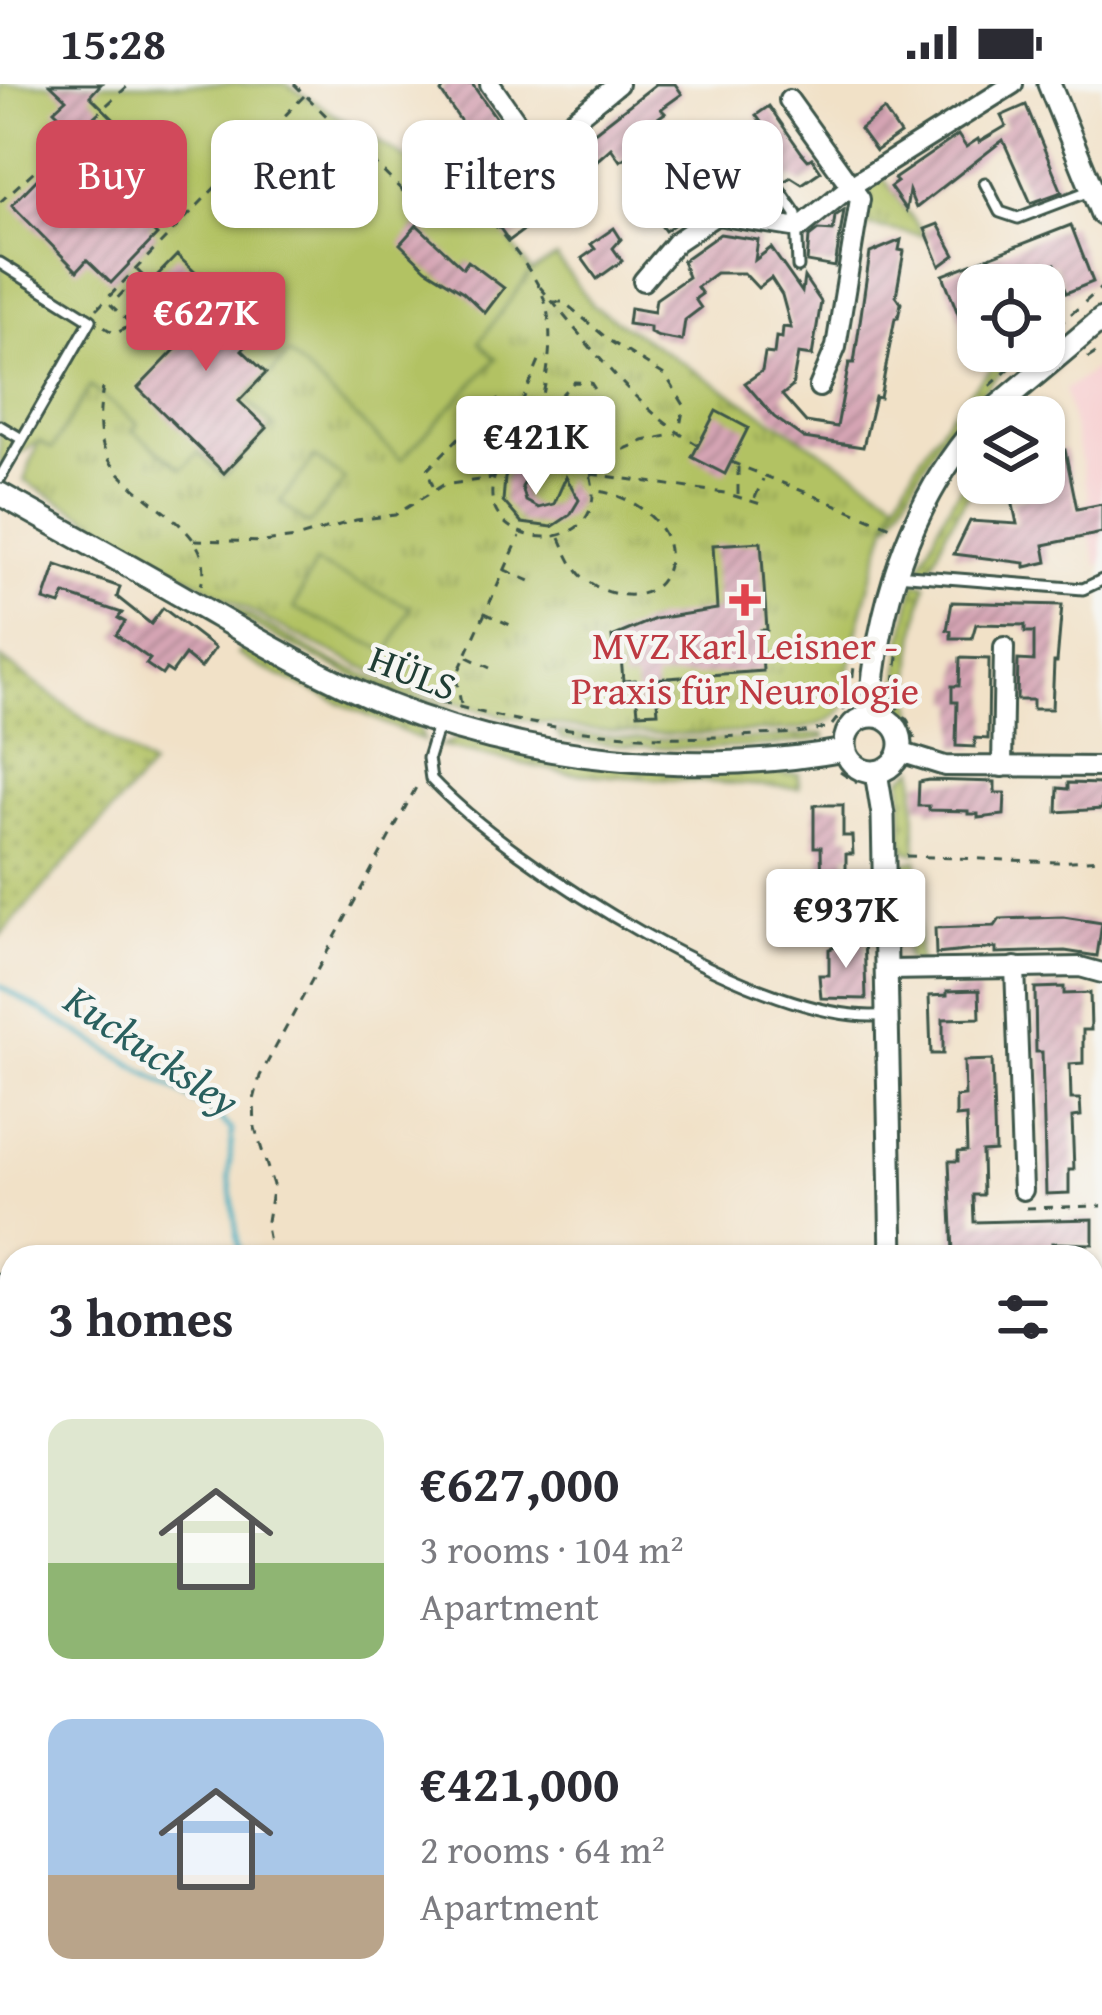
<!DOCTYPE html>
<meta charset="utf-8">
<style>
body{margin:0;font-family:"Gentium Book Plus",serif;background:#f7f7f7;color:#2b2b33;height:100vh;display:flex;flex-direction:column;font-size:45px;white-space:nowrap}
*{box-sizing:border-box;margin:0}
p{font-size:39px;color:#7c7c81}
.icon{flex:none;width:66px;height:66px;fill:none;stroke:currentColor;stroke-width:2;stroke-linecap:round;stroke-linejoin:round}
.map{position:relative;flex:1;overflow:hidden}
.details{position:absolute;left:0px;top:1161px;width:1104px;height:771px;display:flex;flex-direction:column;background:#fff;border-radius:36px 36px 0 0;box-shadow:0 3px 9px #0004}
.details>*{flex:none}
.guide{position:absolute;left:36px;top:36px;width:1032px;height:108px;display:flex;gap:24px}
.fabs{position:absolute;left:957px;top:180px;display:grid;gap:24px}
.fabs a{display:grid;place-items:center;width:108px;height:108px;border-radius:24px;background:#fff;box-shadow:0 3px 9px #0004;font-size:60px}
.price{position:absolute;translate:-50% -102px;padding:0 27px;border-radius:12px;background:#fff;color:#222;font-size:39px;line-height:78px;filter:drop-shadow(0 3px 6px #0008)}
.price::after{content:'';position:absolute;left:50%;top:72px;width:36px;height:27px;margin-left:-18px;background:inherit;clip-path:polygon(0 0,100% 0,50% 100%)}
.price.on{background:#d1495b;color:#fff}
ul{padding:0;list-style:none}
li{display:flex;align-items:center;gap:36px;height:300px;padding:0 48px}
li span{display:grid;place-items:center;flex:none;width:336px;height:240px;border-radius:24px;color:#555}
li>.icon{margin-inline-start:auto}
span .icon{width:144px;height:144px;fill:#fffc;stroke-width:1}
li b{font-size:51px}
h2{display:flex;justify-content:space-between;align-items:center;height:144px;padding:0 48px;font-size:51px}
.tag{padding:0 42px;border-radius:24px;background:#fff;box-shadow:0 3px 9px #0004;font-size:42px;line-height:108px}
.tag.on{background:#d1495b;color:#fff}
.status{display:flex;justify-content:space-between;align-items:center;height:84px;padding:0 60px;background:#fff;direction:ltr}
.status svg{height:33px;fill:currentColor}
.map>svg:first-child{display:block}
.built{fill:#f7cfd0}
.grass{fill:url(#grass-dots);stroke:#68804c;stroke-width:3}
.park{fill:url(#park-tufts);stroke:#68804c;stroke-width:3}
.pitch{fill:#b2c264;stroke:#68804c;stroke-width:3}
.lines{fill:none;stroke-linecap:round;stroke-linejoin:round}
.stream{stroke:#41adc0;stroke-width:4.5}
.building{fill:url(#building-hatch)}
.service-casing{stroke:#3e564a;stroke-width:15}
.minor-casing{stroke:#3e564a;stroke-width:24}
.tertiary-casing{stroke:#3e564a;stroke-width:27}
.path{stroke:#3e564a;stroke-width:3;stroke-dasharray:9 9;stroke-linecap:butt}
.service{stroke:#fff;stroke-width:9}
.minor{stroke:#fff;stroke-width:18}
.tertiary{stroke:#fff;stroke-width:21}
.health-dot{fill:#e0444e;stroke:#f6f6f2;stroke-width:4.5}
.labels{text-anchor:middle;stroke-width:9;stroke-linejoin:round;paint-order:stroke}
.health-label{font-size:39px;fill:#be3a42;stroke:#f6f6f2}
.street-label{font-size:39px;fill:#1f3d34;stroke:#f6f6f2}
.water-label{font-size:42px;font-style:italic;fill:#295f5e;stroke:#f6f6f2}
</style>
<div class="status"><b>15:28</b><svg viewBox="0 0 49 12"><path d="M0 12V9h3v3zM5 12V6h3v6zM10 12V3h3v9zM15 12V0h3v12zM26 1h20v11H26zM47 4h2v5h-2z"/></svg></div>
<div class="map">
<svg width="1102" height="1931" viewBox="0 0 1102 1931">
<defs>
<pattern id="grass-dots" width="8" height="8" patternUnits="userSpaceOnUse" patternTransform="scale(3)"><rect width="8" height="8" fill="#b2c264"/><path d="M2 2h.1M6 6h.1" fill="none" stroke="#909f53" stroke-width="1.8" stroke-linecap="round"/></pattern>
<pattern id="park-tufts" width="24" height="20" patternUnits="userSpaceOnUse" patternTransform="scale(3)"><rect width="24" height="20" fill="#b2c264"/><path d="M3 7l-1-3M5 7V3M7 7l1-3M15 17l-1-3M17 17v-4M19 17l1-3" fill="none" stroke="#909f53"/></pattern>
<pattern id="building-hatch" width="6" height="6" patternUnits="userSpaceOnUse" patternTransform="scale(3)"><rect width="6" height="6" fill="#d5a4b4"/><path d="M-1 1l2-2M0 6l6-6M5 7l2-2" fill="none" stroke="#ac8793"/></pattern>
</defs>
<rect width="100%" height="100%" fill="#f6f6f2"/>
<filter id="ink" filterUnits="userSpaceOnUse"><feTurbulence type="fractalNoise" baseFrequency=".00833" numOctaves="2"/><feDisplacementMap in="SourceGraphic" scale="24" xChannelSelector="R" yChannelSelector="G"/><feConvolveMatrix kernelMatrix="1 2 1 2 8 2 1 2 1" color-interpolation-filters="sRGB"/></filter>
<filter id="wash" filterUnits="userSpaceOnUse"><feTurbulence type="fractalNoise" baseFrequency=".004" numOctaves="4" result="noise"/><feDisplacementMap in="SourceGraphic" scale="48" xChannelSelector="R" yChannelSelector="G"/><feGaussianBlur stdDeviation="2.7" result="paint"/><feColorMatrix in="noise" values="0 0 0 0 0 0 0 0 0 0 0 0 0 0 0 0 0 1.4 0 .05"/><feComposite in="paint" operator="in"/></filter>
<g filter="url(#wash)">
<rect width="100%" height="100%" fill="#f1e1c7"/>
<polygon class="built" points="1102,280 1102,480 1097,481 1083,424 1089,414 1065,306"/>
<g class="grass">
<path d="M1000,277L1003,285L940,353L891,439L887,438C914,376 950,322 1000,277Z"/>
<polygon points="978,376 978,394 946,447 930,486 920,483 944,430"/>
<path d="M915,498L926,500C916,538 895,648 937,669L922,666L912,637L897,620L903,554Z"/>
<path d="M206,508L335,579L450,624L452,631C362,601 283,558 200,512Z"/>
<polygon points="246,560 411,638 420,645 424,657 260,583 238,570"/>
<polygon points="0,574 151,683 0,852"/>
<path d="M556,648C642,658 726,659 813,650H824L825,654C739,669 648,666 561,655Z"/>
<polygon points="458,654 700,687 799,690 799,704 566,689 440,662"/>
<polygon points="915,684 916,769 906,767 903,761 902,694"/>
<polygon points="917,776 919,880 906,875 903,779"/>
<polygon points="12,1339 12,1625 0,1622 0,1350"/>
</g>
<g class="park">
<polygon points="882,92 925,152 863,141 870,102"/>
<path d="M556,173L593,222L897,415C886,439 840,594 847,618C831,650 778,646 747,648C642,655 529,646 430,610C287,558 156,471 24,397L39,356L53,364L90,302L139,340L134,346L181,384L198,367L273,342L246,315L289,270L495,274L478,258L531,188Z"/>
</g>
<g class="pitch">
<polygon points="0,0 286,0 491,128 531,188 479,258 496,275 401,376 289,270 246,315 273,342 224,393 198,368 182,385 133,347 138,340 90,302 52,365 39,357 4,381 0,379"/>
<polygon points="315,373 345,396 309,441 280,418"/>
<polygon points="315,479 410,523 389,568 294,524"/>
</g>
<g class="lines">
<g class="stream">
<polyline points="0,902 214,1029 232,1046 229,1091 240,1173"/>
<polyline points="1092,1859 1102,1866"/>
<polyline points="1027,1920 1040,1931"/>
</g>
</g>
<g id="blocks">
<g class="building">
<polygon points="50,0 101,0 90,12 186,106 149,143 157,151 111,199 87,176 77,187 12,121 80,51 54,26 66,15"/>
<polygon points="446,0 472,0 511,55 498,64 506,75 488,88 468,58 472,54 441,8"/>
<polygon points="656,0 675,0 682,10 661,25 665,29 628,55 634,68 620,77 611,64 570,100 575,108 509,157 497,140 511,130 505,121 575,73 570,67"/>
<polygon points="1026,21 1062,108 1031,119 1003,56 916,124 909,107 906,126 890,103 897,98 894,95 958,51 966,63 978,55 979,58 1006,42 1001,32"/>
<polygon points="769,22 802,69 808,76 812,74 821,87 802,100 791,93 785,97 750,46 761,38 756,31"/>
<polygon points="884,26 900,50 876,67 860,45"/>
<polygon points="735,56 770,108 752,121 730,98 727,101 708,75"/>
<polygon points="676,88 690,107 681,113 692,128 665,147 645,119 668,104 663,97"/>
<polygon points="844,126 835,183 807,178 809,153 818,146 833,147 835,132"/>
<polygon points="938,140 955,171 940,182 925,145"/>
<polygon points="417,141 463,184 468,177 504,204 485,229 463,208 426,185 400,160"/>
<polygon points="1071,141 1093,198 1066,209 1055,180 1002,201 978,201 978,249 967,253 943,191"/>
<polygon points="614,144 621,155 613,164 622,177 597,195 582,174 595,165 591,160"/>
<polygon points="720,150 758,156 755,176 771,164 802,208 804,193 821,218 812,272 798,270 792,303 782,311 806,338 837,343 849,279 854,279 870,169 901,156 899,166 904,167 896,212 901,219 898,234 895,234 880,314 875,313 863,363 804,354 774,333 745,299 762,287 765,269 774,270 776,253 782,254 783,243 791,244 782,211 771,194 758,204 744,189 716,189 697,203 702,210 695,215 701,224 685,236 682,257 659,253 650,249 650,243 628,240 630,224 654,228 656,215 688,193 682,177"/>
<polygon points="177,171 201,194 193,201 251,257 242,266 266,289 239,317 267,344 224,389 138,304 197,243 151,198"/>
<polygon points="716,327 748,344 725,390 692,373"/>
<polygon points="1065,366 1077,425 1102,420 1102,449 1044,461 1047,478 1025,483 1025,479 954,470 970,437 1017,440 1012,416 1033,412 1030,399 1044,399 1044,370"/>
<polygon points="540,375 522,403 526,417 539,424 554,420 566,393 579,416 570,431 552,443 522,439 503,417 505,394 512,379"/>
<polygon points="761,458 767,546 761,546 763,587 655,595 658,628 638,629 635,596 623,597 621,573 614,574 612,553 655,535 717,525 713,461"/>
<polygon points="56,481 120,503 117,513 151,540 163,524 215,564 201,584 185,571 172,589 166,585 162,591 146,580 150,575 116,551 125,538 118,534 122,529 65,510 60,521 44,516"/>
<polygon points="952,518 1062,521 1057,578 1054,578 1052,625 1033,625 1033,616 1017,616 1018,576 1034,577 1034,548 1025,548 1025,541 976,540 972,554 951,554 951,547 947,546"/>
<polygon points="960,574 989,575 988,655 975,654 975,663 956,662 957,618 952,618 952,602 959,602"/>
<polygon points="929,696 995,698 995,709 1005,709 1004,731 978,734 978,730 968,730 968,727 929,726 929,722 918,722 919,698"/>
<polygon points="1068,699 1102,700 1102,725 1057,728 1058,704 1068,705"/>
<polygon points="814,721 843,721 843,752 852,752 853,770 846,770 846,809 822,810 821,763 814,763"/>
<polygon points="1063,833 1102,839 1097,872 1065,867 996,869 996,864 936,870 935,844 995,842 1000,835"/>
<polygon points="842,851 864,851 866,915 821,914 819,891 829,891 829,865 842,861"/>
<polygon points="1064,903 1064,910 1090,909 1091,946 1083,946 1083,979 1070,980 1071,1015 1080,1015 1081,1032 1072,1033 1074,1086 1069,1086 1069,1109 1046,1110 1042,968 1036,968 1035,904"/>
<polygon points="979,906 980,934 943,935 943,970 931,970 929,912 947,911 947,907"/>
<polygon points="992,976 995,1067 982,1068 983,1111 973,1111 974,1138 1093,1135 1093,1160 1052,1159 1053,1170 1027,1173 953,1169 949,1077 958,1077 958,1068 967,1067 966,1032 956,1033 956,1013 965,1012 964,977"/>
</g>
</g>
</g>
<g filter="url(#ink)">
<use href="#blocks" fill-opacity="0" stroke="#3e564a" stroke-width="3"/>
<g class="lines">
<g class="service-casing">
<g id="service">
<polyline points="741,49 796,130 798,183"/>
<polyline points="985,99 1000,128 1018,134 1092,106"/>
<polyline points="0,179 91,236 0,394"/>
<polyline points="0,342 22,355"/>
<polyline points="896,490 1083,505 1102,496"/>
<path d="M439,638L428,674L431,695C510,780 771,946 887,931"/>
<polyline points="1092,1403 1102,1401"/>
</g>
</g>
<g class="minor-casing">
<g id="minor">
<polyline points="490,0 536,66"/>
<polyline points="789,16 860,115 836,263 819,303"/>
<polyline points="482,122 536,66 618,0"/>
<polyline points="643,197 676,158 716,131 799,144 851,102 1013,0"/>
<polyline points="900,668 945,682 1102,683"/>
<polyline points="1002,683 1004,563"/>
<polyline points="1015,883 1023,1106"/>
<polyline points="887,886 1080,883 1102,889"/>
<polyline points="0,1200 12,1213"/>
<polyline points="1092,1289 1102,1286"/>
<polyline points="1092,1583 1102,1579"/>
<polyline points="1092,1706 1102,1747"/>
</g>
</g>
<g class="tertiary-casing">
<g id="tertiary">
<polyline points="1049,0 1102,130"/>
<polyline points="985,333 1102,235"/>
<path d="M0,410C64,446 128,481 192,518C255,554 318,592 386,620C527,677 696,693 845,666"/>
<path d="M870,631C877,527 908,420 978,341"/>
<circle cx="873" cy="660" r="28"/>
<polyline points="876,688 883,731 892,1173"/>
<polyline points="705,1931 709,1920"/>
</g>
</g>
<g class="path">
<path d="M294,0L427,131C441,135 457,143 470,132"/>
<polyline points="0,118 130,0"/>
<path d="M492,137C508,159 530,183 541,207C561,252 542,312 533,358"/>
<polyline points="137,186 144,193 137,201"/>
<path d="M540,203C588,259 634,324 698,361"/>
<polyline points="553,218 564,218 610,257 666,292 684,321 679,348"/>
<polyline points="97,225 304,12"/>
<polyline points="130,239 111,221 125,206 144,225 147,222 131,207 136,202 152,218 154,215 142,202 144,200 193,246"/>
<polyline points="104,243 115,250 151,230 163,218"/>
<polyline points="1044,254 1102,203"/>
<polyline points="1088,274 1102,265"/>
<polyline points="990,302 1029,267"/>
<path d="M103,304C99,325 97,350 106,370C126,415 221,443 201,501"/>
<polyline points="511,317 509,332 504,335 521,360"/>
<polyline points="543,317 555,317 574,298 591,299 598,310 611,370"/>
<path d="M533,358L554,364L570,379L587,381C626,481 461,471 497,386C503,370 516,361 533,358Z"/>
<polyline points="542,358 558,335 567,332 584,353 584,380"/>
<polyline points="731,378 891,443"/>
<polyline points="591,380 643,357 677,350"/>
<polyline points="591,390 725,409 764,421"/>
<polyline points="433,402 427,386 493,319 498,316 520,323 540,275 546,273"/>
<polyline points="738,410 738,383"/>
<polyline points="755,414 763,395"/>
<path d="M560,454C565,465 570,478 578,488C597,512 652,525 666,488C683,445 631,409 595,407"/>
<polyline points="194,456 263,458 296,454 356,436 395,431 443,401 494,394"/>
<polyline points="505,486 530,497"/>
<polyline points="485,529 510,541"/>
<polyline points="467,573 490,584"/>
<polyline points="432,615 454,594"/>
<polyline points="893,617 899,564"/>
<path d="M441,618C544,647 649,659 756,651C781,650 807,650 831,642"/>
<polyline points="893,618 908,637 915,655"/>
<polyline points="461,620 456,593 520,452"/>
<polyline points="832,641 850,617 855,574"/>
<polyline points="840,688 857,699"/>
<polyline points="906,772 1058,778 1102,775"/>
<polyline points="1026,1124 1102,1122"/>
<polyline points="272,1173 266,1143 273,1101 255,1044 254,1016 260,992 419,698"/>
<polyline points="1003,1920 1015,1931"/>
<polyline points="995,1931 1002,1922"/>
</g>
<use href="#service" class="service"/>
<use href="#minor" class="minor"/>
<use href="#tertiary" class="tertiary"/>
</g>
</g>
<path class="health-dot" d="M739 498h12v12h12v12h-12v12h-12v-12h-12v-12h12z"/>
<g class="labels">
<g class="health-label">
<text x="745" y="575">MVZ Karl Leisner -<tspan x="745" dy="45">Praxis für Neurologie</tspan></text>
</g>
<g class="street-label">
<text transform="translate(413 588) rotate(21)" y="14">HÜLS</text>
</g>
<g class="water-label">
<text transform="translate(152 966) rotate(34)" y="15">Kuckucksley</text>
</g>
</g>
</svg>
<div class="fabs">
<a><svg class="icon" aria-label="locate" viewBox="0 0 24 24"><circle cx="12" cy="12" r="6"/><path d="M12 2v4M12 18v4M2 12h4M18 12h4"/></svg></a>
<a><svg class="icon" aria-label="layers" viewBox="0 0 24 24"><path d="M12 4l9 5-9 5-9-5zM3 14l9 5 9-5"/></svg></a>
</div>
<b class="price on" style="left:206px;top:290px">€627K</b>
<b class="price" style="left:536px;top:414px">€421K</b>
<b class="price" style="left:846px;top:887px">€937K</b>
<div class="guide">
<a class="tag on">Buy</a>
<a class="tag">Rent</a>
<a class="tag">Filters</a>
<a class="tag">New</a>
</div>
<section class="details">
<h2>3 homes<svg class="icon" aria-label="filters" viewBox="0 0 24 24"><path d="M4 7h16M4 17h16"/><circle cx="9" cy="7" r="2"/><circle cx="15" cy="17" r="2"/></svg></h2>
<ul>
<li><span style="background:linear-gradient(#dfe7d0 60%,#8fb573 0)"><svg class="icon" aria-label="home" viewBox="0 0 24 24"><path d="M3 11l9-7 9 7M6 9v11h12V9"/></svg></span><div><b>€627,000</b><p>3 rooms · 104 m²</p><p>Apartment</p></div></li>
<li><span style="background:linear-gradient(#a9c7e8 65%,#b9a48a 0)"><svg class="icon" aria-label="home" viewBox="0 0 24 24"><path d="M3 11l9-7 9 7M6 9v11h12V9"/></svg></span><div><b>€421,000</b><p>2 rooms · 64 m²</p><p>Apartment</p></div></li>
</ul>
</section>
</div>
